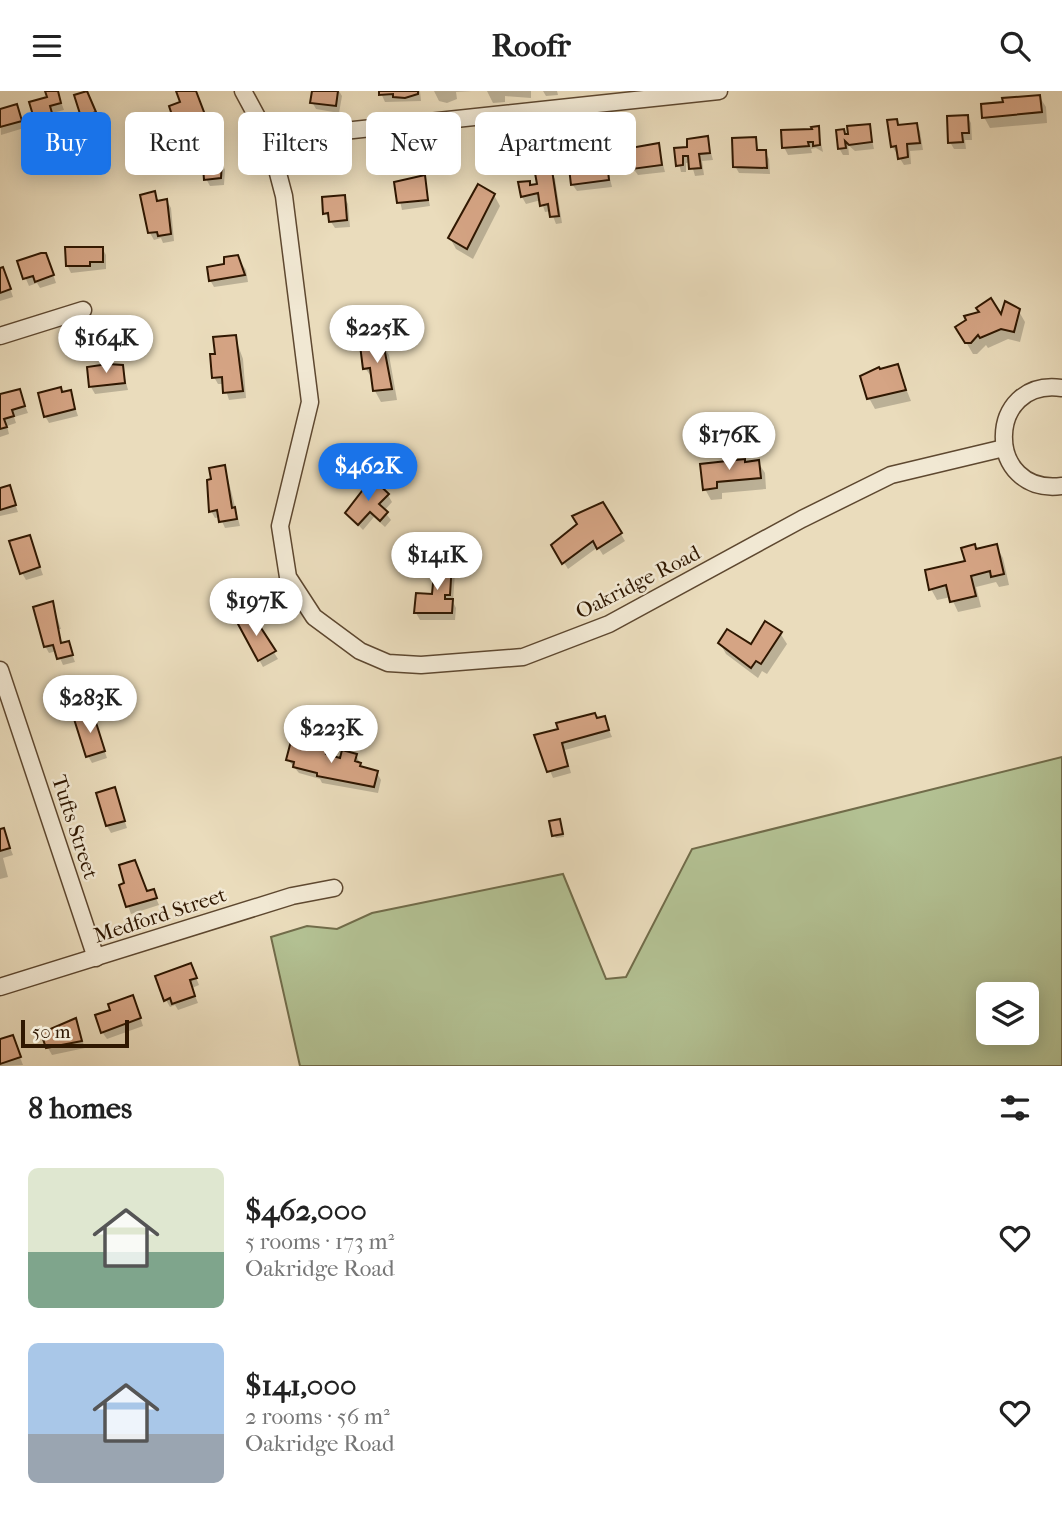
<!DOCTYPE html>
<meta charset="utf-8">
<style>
body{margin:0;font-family:"IM FELL French Canon",serif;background:#f6f6f6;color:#222;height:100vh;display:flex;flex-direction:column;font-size:26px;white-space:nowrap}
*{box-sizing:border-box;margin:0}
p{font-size:23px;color:#767676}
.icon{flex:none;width:38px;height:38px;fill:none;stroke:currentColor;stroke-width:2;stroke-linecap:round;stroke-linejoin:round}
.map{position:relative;height:975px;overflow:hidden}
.sheet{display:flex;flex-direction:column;background:#fff;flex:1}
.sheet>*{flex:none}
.top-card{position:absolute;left:21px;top:21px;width:700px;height:63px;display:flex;gap:14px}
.controls{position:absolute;left:976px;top:891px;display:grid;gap:14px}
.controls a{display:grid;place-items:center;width:63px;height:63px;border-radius:10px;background:#fff;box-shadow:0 4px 18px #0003;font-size:35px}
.scale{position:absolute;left:21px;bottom:18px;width:108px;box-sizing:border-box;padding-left:7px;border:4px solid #2f1701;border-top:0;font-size:19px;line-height:24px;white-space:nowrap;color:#2f1701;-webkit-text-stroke:5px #f1e8d3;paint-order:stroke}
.price{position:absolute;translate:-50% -60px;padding:0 16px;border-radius:24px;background:#fff;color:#222;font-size:23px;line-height:46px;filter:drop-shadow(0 2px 4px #0008)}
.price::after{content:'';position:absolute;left:50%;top:42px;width:21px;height:16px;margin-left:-10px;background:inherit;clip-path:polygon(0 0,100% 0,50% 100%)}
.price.active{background:#1a73e8;color:#fff}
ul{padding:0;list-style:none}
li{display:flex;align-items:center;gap:21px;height:175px;padding:0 28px}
li span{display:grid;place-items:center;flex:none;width:196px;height:140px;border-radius:10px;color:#555}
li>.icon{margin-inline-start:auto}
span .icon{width:84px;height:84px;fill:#fffc;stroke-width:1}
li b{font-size:30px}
h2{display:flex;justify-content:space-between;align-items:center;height:84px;padding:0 28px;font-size:30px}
.pill{padding:0 24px;border-radius:10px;background:#fff;box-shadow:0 4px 18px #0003;font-size:24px;line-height:63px}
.pill.active{background:#1a73e8;color:#fff}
header{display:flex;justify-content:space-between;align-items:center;height:91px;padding:0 28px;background:#fff;font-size:32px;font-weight:700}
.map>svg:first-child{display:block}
.green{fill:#b3c193;stroke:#716c4a;stroke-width:2;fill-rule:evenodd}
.shadow{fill:#0003}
.building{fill:#d5a484;stroke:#2f1701;stroke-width:2}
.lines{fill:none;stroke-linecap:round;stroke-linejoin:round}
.minor-casing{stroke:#5e4830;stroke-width:19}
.minor{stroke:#f1e8d3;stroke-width:16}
.labels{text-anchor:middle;stroke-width:5;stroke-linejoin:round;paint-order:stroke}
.street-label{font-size:21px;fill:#2f1701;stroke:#f1e8d3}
</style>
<header><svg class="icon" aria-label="menu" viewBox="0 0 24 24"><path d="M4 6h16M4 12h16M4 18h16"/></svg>Roofr<svg class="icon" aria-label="search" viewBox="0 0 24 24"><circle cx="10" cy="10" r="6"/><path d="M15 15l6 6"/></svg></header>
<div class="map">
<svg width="1062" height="975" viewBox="0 0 1062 975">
<rect width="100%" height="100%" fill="#eadcbc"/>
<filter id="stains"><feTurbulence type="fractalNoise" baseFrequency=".00286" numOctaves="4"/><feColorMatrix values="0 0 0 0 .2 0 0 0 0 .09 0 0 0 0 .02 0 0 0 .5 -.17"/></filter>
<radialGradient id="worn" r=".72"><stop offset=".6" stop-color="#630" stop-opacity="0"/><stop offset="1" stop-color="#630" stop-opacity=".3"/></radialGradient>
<path class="green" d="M1062,666V975H300L271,846L307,835L337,838L372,822L563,783L606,888L626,886L692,758ZM989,903H1027V942H989Z"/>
<g class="shadow">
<polygon points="52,0 57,0 64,19 52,22 56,36 42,40 38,33"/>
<polygon points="178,0 196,0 209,36 195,41 190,32 180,36 176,29 182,12"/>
<polygon points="314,0 339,0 342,5 339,22 316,18 312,11"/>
<polygon points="380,0 420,0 421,10 385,11"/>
<polygon points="434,0 472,0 456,1 457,8 447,12 439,10"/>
<polygon points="487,0 531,0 531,7 505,5 505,11 493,12"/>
<polygon points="543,0 557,0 558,4 546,5"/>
<polygon points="1039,5 1046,16 1047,32 990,37 984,26"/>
<polygon points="90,9 98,28 86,32 82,25"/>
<polygon points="16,15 24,37 1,44 0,20"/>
<polygon points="967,25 971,32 972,49 965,49 966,58 954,58 950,51"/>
<polygon points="896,30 900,36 916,33 920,40 923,59 910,60 911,73 904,74 892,55"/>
<polygon points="869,35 874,58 855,60 848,54 849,64 843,64 839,57 844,40 846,45"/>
<polygon points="818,37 823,61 816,57 811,58 812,62 788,64 784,56"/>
<polygon points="190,45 196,67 183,68 179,61"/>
<polygon points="707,47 713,69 702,70 704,84 695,85 691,71 686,72 686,81 681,81 676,59 689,58"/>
<polygon points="755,48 759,61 765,61 769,68 770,83 739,82 735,75"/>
<polygon points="658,54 665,81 638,84 635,80 627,80 623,73"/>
<polygon points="217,59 225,79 224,94 210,95 199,75"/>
<polygon points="582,68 585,75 606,72 612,96 577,100 572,93"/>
<polygon points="551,81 555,88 562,132 556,133 551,120 545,121 541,109 526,113 522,106 529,92 531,96 539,94"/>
<polygon points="424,85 430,115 402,119 396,93"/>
<polygon points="154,102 159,112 167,110 171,117 174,150 163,152 161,147 154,149 150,142"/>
<polygon points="494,104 500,115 473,168 456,158 450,147"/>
<polygon points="344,106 348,113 350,136 335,137 325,122"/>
<polygon points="102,157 106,164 106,178 71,182 67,174"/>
<polygon points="237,166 246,179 248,191 214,196 210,189"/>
<polygon points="49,171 56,192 40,197 37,192 29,195 19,172"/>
<polygon points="0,178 6,185 13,206 0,210"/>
<polygon points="1018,219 1025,231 1020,251 1008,248 988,257 986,254 977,263 973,263 957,236 981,222 1002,227"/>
<polygon points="235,246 243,268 246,307 229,309 224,293 218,293 214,286 217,264"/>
<polygon points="382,253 389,264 397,309 381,311 375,300 373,288 365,277"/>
<polygon points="897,275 911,310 875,318 869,307 880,280"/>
<polygon points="122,276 128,299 95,303 91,296"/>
<polygon points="19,300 28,322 14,326 16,332 7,335 9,343 0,346 0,305"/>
<polygon points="70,301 78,325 49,332 45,325 63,302"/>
<polygon points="758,371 765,382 766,398 722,402 722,408 711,409 705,398 702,374"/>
<polygon points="225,376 240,435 225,437 220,426 215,427 211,420"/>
<polygon points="9,396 18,421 0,425 0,399"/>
<polygon points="388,404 392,411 384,420 391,429 385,436 374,426 363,439 347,422"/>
<polygon points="603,413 625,450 603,464 598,456 568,478 553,454"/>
<polygon points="29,446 43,484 26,489 22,482"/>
<polygon points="996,455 1003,467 1009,494 999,496 996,491 976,496 981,516 958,521 951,506 937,509 931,498 977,460"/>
<polygon points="451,474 455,481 453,511 456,517 455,529 420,529 416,522 434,505"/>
<polygon points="52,512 61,538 58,538 62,553 68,552 75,571 63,574 57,560 49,562 45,555"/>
<polygon points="252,526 278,568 263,576 240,534"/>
<polygon points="780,542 787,553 767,583 762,580 758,587 726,563 720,552 751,556"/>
<polygon points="92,624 107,667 92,672 88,665"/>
<polygon points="604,627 612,646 565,659 571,682 553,687 536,645"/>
<polygon points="326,660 329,666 341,669 356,664 363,678 377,682 381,689 378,702 322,692 320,688 299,682 288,669"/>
<polygon points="114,698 127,737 111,742 107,735"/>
<polygon points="561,732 564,746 556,747 554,744"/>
<polygon points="3,739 13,764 3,767 8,786 0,788 0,740"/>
<polygon points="135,771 148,801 153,800 159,814 131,823 121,795 126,794"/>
<polygon points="191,874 199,894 192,897 198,912 178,919 175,914 170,916 166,909"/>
<polygon points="136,914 143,935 107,948 102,941"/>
<polygon points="75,929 85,957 52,964 48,957"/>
<polygon points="12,946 23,974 0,975 0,950"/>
</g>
<g class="building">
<polygon points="45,0 58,0 61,12 50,15 54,29 36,34 29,11 47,6"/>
<polygon points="87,0 96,21 81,26 74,4"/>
<polygon points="176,0 196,0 207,29 189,35 186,25 174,30 169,15 180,11"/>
<polygon points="312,0 338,0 336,15 310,12"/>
<polygon points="379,0 418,0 418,3 405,7 393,6 393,3 379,4"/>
<polygon points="1040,4 1042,21 982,27 981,13 1003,11 1002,7"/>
<polygon points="17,13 22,30 0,36 0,18"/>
<polygon points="968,24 969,42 962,42 963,51 948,52 947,25"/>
<polygon points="897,28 898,34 917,32 920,52 907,53 908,66 898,68 896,55 891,56 887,29"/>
<polygon points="870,33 872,51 849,54 845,50 846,57 838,58 836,39 844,38 845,43 848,43 847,35"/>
<polygon points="819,35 820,54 813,55 813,51 808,51 809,55 782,57 781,39 812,38 811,36"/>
<polygon points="191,43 193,60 178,62 176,45"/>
<polygon points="708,45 710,62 699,63 701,77 689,78 688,65 683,65 683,74 676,75 674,57 687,56 687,48"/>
<polygon points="756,46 757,59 766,59 767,77 733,76 732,47"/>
<polygon points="659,52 662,74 632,78 631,73 621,74 619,59"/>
<polygon points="218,57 219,70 222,70 221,87 204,89 203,75 198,75 197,67 202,67 201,59"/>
<polygon points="583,67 583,73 607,70 609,89 571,94 568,68"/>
<polygon points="552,79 559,125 550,126 548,113 540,115 538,102 521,106 518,91 530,90 530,94 537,93 535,82"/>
<polygon points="425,84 428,109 397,112 394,91"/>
<polygon points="478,93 495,103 467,158 448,147"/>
<polygon points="155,100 157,110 167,108 171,143 158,145 157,141 148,142 140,104"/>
<polygon points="345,104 347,129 329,131 328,122 323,123 322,106"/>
<polygon points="65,156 103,156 103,171 90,171 90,175 66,175"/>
<polygon points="41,162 46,162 54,184 35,191 33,185 23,188 17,170"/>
<polygon points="238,164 245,184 209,190 207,176 224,173 224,166"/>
<polygon points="3,176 11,198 0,202 0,177"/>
<polygon points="991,207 1001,223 1005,210 1020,218 1014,241 1001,238 980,247 978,244 971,252 965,252 955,236 966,229 964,225 979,221 976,217"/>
<polygon points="236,244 243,300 223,302 222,286 212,287 210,263 215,263 213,246"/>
<polygon points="383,251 392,298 373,300 370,277 363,278 360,254"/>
<polygon points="108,273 123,274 125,292 89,296 87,276"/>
<polygon points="898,273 906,299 867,308 860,285 879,276 880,278"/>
<polygon points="61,296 62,301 71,299 75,318 44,326 38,302"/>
<polygon points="20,298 25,315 12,319 14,325 4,328 7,336 0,338 0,303"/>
<polygon points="745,368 745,371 759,369 761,387 717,391 717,397 703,399 700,373"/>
<polygon points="225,374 232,417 235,416 237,428 219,431 217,419 209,421 207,389 211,388 209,377"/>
<polygon points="372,387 389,403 379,413 388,421 380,430 370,421 358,434 345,422"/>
<polygon points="10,394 16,414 0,419 0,397"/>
<polygon points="603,411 622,442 597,458 593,450 562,473 551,454 577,433 572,425"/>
<polygon points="30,444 40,476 20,483 9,450"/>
<polygon points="975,453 976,458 997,453 1004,483 991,486 990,480 971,485 976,505 950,511 946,494 929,499 925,479 965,470 961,457"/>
<polygon points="435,471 452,472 450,504 445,504 445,508 453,508 452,522 414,522 416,502 432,503"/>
<polygon points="53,510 61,552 69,550 73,564 57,568 53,554 44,556 33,516"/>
<polygon points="252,523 276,560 258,570 238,533"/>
<polygon points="765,530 782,541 761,573 756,570 751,577 718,552 727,538 751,553"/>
<polygon points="93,622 105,660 86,666 74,628"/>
<polygon points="595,622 597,627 605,625 609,639 562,652 568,675 547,681 534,644 558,638 556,632"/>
<polygon points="291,650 327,658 326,663 340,667 342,659 357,663 355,670 361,672 360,675 378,680 374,696 317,685 317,682 293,676 294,671 286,669"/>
<polygon points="115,696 125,730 106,735 96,702"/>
<polygon points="560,728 563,743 552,745 549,730"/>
<polygon points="4,737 10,757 0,760 0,738"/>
<polygon points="135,769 147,800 154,798 157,807 126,816 119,794 124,792 119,774"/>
<polygon points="191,872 197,887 190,889 195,905 172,913 170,907 164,910 155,885"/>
<polygon points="133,904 141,927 101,942 95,924 110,919 108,913"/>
<polygon points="76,927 82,950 46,957 41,942"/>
<polygon points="13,944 21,966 0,973 0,948"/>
</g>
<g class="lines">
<g class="minor-casing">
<g id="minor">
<polyline points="243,0 269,48 284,105 310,311 280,435 288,486 314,526 360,560 388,572 421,574 523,566 609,533 802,428 891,384 1004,357"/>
<polyline points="269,48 719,0"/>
<polyline points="0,245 83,219"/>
<path d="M1062,297C985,286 984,405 1062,395"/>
<polyline points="0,579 96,867"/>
<polyline points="0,896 292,805 334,797"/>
</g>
</g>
<use href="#minor" class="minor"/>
</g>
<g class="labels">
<g class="street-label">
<text transform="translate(638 491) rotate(-27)" y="7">Oakridge Road</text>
<text transform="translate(75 736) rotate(72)" y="7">Tufts Street</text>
<text transform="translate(160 824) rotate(-18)" y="7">Medford Street</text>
</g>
</g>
<rect width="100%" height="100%" filter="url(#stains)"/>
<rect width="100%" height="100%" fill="url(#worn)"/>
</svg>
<div class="controls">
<a><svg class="icon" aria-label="layers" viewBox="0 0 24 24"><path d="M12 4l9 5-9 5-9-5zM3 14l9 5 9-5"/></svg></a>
</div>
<div class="scale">50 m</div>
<b class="price" style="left:377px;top:274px">$225K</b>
<b class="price" style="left:106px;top:284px">$164K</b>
<b class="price" style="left:729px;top:381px">$176K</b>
<b class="price active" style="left:368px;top:412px">$462K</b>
<b class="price" style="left:437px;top:501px">$141K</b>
<b class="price" style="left:256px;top:547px">$197K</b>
<b class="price" style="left:90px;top:644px">$283K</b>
<b class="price" style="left:331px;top:674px">$223K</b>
<div class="top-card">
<a class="pill active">Buy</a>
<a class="pill">Rent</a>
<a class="pill">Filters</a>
<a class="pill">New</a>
<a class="pill">Apartment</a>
</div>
</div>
<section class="sheet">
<h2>8 homes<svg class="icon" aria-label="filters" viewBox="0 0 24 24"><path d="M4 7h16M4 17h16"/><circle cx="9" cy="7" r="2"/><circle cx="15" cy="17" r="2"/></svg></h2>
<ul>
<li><span style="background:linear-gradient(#dfe7d0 60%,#7fa58c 0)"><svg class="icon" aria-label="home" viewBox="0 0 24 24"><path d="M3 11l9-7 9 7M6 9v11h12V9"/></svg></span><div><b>$462,000</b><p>5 rooms · 173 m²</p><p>Oakridge Road</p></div><svg class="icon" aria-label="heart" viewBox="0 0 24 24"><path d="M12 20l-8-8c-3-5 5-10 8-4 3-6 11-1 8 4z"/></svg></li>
<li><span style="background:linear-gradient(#a9c7e8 65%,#9aa5b1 0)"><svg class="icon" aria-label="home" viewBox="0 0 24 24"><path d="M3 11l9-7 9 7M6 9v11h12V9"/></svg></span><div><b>$141,000</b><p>2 rooms · 56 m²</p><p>Oakridge Road</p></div><svg class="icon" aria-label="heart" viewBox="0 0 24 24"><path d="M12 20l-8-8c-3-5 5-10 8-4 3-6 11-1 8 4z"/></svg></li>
</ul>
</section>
